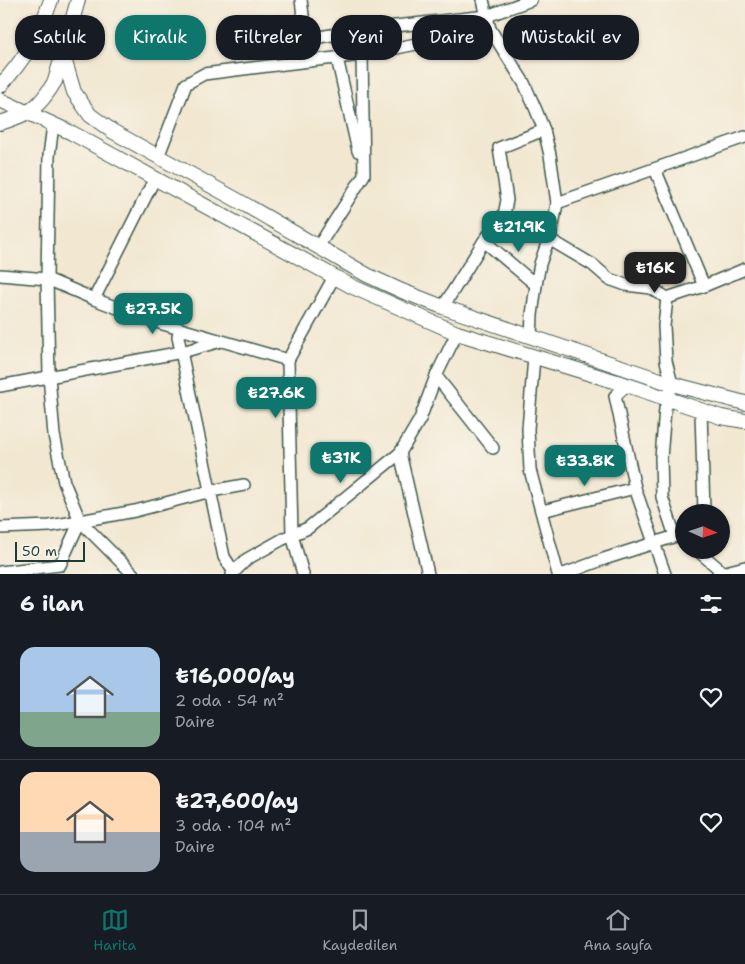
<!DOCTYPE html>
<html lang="tr">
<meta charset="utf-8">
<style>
body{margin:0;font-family:"Shantell Sans",sans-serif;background:#20242c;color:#f1f3f6;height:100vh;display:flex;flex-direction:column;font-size:19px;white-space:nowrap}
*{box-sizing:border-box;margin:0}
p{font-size:16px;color:#9ea1a6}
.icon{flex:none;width:28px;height:28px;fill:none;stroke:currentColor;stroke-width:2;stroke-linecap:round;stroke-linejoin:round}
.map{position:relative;height:574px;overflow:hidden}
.drawer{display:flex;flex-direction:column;background:#171b24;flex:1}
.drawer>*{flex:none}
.guide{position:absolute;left:15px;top:15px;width:715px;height:45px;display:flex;gap:10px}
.needle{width:32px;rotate:93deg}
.fabs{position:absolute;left:675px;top:504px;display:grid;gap:10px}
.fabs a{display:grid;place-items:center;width:55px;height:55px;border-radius:50%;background:#171b24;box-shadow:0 1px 4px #0004;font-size:25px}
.scale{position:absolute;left:15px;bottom:12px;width:70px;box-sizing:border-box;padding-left:5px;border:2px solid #1f3d34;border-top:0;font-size:14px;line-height:18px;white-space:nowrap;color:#1f3d34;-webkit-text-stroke:4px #f7f3e8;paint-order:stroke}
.price{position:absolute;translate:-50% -42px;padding:0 11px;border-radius:10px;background:#0f766e;color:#fff;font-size:16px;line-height:32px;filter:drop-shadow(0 1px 2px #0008)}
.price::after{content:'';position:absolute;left:50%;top:30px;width:15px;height:11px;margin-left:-8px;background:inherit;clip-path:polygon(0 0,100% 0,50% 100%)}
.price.selected{background:#222;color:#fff}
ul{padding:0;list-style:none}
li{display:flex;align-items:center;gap:15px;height:125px;padding:0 20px}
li+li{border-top:1px solid #363941}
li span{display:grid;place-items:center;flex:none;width:140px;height:100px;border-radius:15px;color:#555}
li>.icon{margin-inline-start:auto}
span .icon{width:60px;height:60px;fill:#fffc;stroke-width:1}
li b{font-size:21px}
h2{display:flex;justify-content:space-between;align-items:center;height:60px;padding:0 20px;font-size:21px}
.pill{padding:0 18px;border-radius:20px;background:#171b24;box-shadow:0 1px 4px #0004;font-size:18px;line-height:45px}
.pill.selected{background:#0f766e;color:#fff}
.menu{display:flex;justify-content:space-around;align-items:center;height:70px;border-top:1px solid #363941;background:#171b24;font-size:14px;color:#9ea1a6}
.menu a{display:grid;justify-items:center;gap:2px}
.menu .selected{color:#0f766e}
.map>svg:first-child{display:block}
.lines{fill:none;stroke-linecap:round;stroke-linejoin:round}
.minor-casing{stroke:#3f574c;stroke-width:14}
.tertiary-casing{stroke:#3f574c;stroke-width:16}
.minor{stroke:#fff;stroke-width:11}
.tertiary{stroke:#fff;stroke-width:14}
</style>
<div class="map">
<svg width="745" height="574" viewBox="0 0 745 574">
<rect width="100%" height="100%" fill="#f7f3e8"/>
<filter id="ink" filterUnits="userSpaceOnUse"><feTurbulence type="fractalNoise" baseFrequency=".02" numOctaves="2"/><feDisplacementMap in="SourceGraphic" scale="10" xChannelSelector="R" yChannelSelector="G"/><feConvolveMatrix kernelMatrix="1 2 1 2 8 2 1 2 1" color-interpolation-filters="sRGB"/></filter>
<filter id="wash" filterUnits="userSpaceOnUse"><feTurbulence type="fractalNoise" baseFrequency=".0096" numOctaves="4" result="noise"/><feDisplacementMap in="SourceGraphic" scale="20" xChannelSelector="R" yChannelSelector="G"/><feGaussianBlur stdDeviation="1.12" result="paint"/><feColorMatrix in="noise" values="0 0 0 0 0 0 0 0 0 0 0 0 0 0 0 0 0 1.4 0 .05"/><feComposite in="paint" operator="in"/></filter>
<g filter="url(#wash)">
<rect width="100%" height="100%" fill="#f2e8d2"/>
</g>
<g filter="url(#ink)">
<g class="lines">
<g class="minor-casing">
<g id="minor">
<polyline points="483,0 490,29 524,83 536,110 544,130 550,155 557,203 553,226 540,264 536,285 532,315 531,337"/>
<polyline points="307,39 368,29 487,16 531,0"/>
<polyline points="337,58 358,151"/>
<polyline points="309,61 362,55 490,29"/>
<polyline points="53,125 49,156 47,279 49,376 54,435 64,482 80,521 135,511 211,491 244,485"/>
<polyline points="158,157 186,84 204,74 309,61 301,0"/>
<polyline points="655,169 704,286"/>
<polyline points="557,203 745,137"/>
<polyline points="549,239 593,265 609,279 626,285 651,288 667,298"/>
<polyline points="484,241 536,285"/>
<polyline points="318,247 364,175 362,55"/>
<polyline points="0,275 47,279 94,299 155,178"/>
<polyline points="94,299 149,320 288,360"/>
<polyline points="443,307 484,241 504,215 507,200 499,148 544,130"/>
<polyline points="180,329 178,337 224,557 234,572"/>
<polyline points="534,357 528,429 530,470 558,574"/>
<polyline points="436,376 493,448"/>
<polyline points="627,385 615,396 635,488 665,574"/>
<polyline points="0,386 182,352 221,341"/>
<polyline points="701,411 704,512"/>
<polyline points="400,453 428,574"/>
<polyline points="542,511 635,488"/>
<polyline points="80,521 133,574"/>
<polyline points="0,528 50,526 80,521"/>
<polyline points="684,538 673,530 662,497 661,458 665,409 672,384 666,361 664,326 667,298 704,286 745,269"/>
<polyline points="697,550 725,574"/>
<polyline points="0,572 60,565 80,521"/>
<polyline points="232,574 247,559 283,539 308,528 400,453 420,419 436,376 457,333"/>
<polyline points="303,574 292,535 288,360 334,277"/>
<polyline points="564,574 604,559 679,535"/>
<polyline points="718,574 745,567"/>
</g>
</g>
<g class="tertiary-casing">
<g id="tertiary">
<polyline points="36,39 63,55 74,92 90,115 112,131 237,200 367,275 402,291 443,307 672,384 745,403"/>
<path d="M0,86C25,59 39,35 51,0"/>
<polyline points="0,100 72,133 353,287 457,333 627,385 721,417 745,421"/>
<path d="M0,123C30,114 39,108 55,81L78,0"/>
</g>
</g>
<use href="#minor" class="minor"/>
<use href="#tertiary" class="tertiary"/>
</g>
</g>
</svg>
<div class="fabs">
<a><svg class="needle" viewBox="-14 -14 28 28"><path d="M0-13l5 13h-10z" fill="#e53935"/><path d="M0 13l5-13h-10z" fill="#9ea1a6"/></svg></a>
</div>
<div class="scale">50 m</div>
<b class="price" style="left:519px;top:253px">₺21.9K</b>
<b class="price selected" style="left:655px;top:294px">₺16K</b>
<b class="price" style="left:153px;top:335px">₺27.5K</b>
<b class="price" style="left:276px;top:419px">₺27.6K</b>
<b class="price" style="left:341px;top:484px">₺31K</b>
<b class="price" style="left:585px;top:487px">₺33.8K</b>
<div class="guide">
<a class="pill">Satılık</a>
<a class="pill selected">Kiralık</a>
<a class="pill">Filtreler</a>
<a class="pill">Yeni</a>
<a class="pill">Daire</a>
<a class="pill">Müstakil ev</a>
</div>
</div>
<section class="drawer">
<h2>6 ilan<svg class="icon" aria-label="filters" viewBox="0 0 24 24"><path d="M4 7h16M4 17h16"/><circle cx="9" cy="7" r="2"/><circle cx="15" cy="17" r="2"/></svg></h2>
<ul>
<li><span style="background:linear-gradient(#a9c7e8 65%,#7fa58c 0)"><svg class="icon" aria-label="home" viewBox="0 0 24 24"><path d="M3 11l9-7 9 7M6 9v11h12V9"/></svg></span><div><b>₺16,000/ay</b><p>2 oda · 54 m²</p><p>Daire</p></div><svg class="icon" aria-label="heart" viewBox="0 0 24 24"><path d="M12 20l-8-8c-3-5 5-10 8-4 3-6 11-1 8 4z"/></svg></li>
<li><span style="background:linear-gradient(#ffd9b3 60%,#9aa5b1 0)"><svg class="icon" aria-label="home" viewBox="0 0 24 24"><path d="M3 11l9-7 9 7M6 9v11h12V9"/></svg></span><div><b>₺27,600/ay</b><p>3 oda · 104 m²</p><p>Daire</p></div><svg class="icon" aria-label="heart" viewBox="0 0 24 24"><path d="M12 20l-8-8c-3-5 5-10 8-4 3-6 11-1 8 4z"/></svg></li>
</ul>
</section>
<nav class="menu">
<a class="selected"><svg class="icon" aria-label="map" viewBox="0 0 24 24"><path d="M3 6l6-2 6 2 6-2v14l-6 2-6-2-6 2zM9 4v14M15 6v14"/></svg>Harita</a>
<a><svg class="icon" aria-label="saved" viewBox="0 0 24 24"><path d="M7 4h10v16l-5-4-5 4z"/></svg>Kaydedilen</a>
<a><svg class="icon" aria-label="home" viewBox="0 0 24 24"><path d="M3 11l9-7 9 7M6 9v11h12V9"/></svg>Ana sayfa</a>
</nav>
